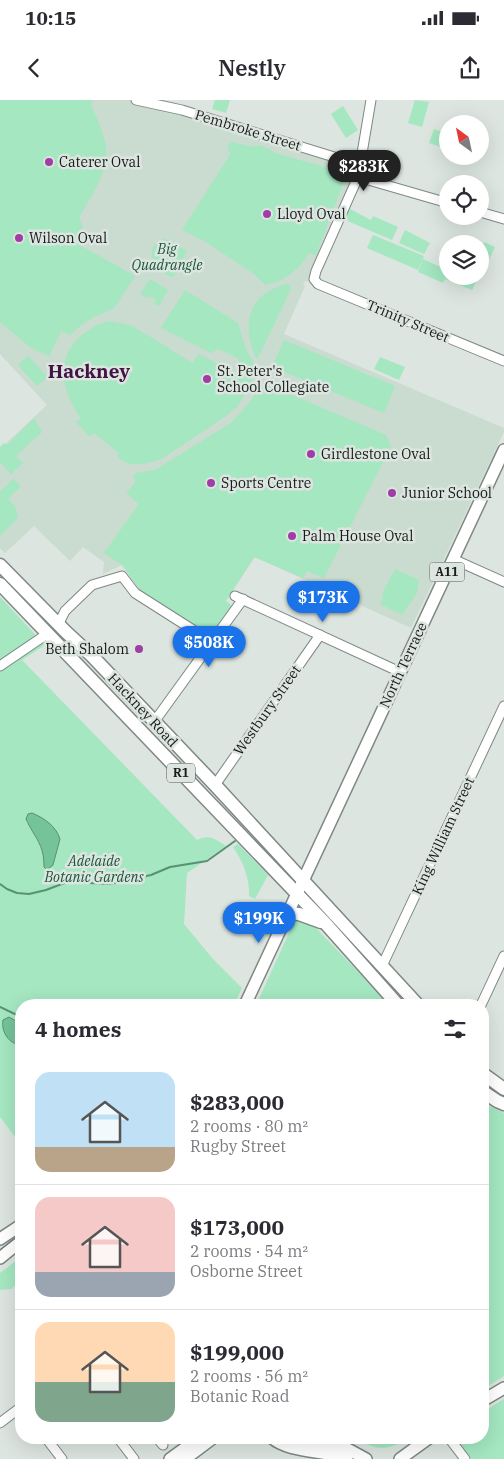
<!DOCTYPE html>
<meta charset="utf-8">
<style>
body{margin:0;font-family:"IBM Plex Serif",serif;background:#f2f2f3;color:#2b2b33;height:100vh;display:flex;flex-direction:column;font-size:19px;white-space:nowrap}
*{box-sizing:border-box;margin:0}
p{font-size:16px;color:#7c7c81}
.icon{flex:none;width:28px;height:28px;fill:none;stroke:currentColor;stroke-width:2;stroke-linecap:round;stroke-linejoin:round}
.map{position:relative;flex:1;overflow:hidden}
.sheet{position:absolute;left:15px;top:899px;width:474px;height:445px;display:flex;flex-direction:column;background:#fff;border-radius:20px;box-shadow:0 5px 20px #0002}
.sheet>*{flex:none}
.needle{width:32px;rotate:327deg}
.buttons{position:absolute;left:439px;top:15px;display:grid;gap:10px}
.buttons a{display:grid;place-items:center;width:50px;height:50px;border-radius:50%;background:#fff;box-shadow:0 5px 20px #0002;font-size:25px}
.price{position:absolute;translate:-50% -42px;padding:0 11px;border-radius:18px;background:#1a73e8;color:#fff;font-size:16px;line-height:32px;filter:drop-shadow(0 1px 2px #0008)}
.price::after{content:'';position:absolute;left:50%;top:30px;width:15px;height:11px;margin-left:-8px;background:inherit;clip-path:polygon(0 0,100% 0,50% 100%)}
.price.active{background:#222;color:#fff}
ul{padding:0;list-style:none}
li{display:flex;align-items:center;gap:15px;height:125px;padding:0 20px}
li+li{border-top:1px solid #e1e1e2}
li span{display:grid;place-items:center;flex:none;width:140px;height:100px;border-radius:15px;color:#555}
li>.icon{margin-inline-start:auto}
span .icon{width:60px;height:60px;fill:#fffc;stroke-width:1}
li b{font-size:21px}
h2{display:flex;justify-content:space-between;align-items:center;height:60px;padding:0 20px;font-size:21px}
.status{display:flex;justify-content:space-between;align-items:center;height:35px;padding:0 25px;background:#fff;direction:ltr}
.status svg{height:14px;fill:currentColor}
header{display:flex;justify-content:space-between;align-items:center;height:65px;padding:0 20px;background:#fff;font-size:22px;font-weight:600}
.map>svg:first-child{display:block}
.built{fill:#cadbd0}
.green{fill:#a4e7c1}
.water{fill:#75c399;stroke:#599173}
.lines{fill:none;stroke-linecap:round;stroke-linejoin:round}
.stream{stroke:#599173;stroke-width:2}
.minor-casing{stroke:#7f8883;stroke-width:11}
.major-casing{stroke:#7f8883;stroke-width:14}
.highway-casing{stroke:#7f8883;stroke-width:15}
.minor{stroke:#fff;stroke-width:9}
.major{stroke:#fff;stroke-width:11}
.highway{stroke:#fff;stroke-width:12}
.tram{stroke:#747a76;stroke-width:1}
.poi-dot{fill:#9f3ea5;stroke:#dce5df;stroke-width:2}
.labels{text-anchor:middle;stroke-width:5;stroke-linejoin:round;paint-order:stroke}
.shield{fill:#dce5df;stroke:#535854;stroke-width:1}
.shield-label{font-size:12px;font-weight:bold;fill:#181b19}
.street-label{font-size:14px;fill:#181b19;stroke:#dce5df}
.poi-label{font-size:14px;fill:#181b19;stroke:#dce5df;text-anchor:start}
.park-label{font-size:14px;font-style:italic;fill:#195539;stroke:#dce5df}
.district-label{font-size:19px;font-weight:bold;fill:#421344;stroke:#dce5df}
</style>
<div class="status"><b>10:15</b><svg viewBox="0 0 49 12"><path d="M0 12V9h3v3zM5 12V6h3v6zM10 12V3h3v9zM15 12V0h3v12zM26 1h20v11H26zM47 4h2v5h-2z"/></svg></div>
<header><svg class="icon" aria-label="back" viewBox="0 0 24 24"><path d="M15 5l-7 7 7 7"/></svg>Nestly<svg class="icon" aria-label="share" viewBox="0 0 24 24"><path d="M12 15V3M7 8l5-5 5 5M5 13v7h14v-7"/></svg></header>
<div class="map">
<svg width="504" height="1359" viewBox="0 0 504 1359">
<rect width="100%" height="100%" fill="#dce5df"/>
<polygon class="built" points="0,0 136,0 360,65 313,182 305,181 303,185 305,186 284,234 504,328 504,332 411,528 255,457 226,501 215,494 194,524 139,489 122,465 103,474 104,462 83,447 70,461 34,426 5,453 0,448 0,349 47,305 0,254"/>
<g class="green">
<path d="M0,0H93L91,4C97,20 108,40 106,57C104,79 89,99 79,118L83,128L76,143L135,176L114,208L94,217L81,225L70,235L61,231L49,256L31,248L0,222Z"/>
<polygon points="215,0 230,0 226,13 212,9"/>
<polygon points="415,0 429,2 422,27 408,23"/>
<polygon points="343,6 358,30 346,38 331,14"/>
<polygon points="434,29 447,33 447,49 429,43"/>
<path d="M232,42L252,47L260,45L278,54L329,68L339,74L343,84L316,155L309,153C300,169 284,182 265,185L254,174L209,144L182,130L231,53L227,50L229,44Z"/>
<polygon points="348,108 371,120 373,116 398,127 392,140 343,119"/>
<polygon points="405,130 430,143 424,154 399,143"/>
<polygon points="373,135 424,156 418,170 367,148"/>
<path d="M164,138L187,151L174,176L171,177L150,165L153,160C150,152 152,144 161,143Z"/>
<polygon points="484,142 495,147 483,173 480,172 480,151"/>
<polygon points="423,159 447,170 446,178 447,175 479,176 472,190 445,179 443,183 418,172"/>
<polygon points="150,179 168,190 159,206 154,203 156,200 149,196 147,198 140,194"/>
<path d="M287,184L290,185L291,189L258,258H256C241,225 248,193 287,184Z"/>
<polygon points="185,190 238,223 245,247 254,264 252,269 240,265 238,258 218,249 211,253 161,228"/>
<path d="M109,221L130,225L154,239L192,263L199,254L238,275L244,273L250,276L252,281L238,306L226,316L163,358C150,364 128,369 117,356L119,353L94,333L90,337L76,322L81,318C52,277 59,237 109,221Z"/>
<polygon points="284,240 395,286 384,313 272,267"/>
<polygon points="28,256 48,277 37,286 18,265"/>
<polygon points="380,257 405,267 399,280 374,269"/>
<polygon points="269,285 386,335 391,346 324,478 307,471 303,478 254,457 226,501 234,507 213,537 140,490 122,465 104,453 139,404 126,393 136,382 133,377 136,373 155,370 231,323 249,303 260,286"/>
<polygon points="34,318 42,332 16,356 23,363 11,374 0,362 0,347 4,343 7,345"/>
<polygon points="13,379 21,386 8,399 15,407 18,418 0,436 0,392"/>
<polygon points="395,469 419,480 417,493 402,515 380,504 383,498 382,494"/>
<path d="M0,497L45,545L22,560L197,740C209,734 215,739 226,746L187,773L184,824L212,858L242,888L234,905H21V1045L0,1017Z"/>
<path d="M238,744L268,775L255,799L249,796C250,779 243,761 233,747Z"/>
<polygon points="296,818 314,826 390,905 256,905"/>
<polygon points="483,1003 504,1013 504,1276 483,1289"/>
<polygon points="21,1157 21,1181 11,1189 0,1190 0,1173"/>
<polygon points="504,1299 504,1359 472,1359 454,1338 482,1338 483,1312"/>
<path d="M359,1338H409C392,1349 375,1353 359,1338Z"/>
</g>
<g class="water">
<path d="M32,713C44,718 56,726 60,739L53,765L47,770L44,767C44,743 35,739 26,719L28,714Z"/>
<path d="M9,917L21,924V945C9,944 1,932 3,920Z"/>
</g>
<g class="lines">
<g class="stream">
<polyline points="0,784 7,789 17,793 29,794 46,790 67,782 110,784 124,781 151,775 170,767 207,761 235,741"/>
<polyline points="0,907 21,917"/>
</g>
<g class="minor-casing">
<g id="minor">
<polyline points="136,0 182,10 360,65"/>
<polyline points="371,0 358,77 316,171 314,179 318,184 504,261"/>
<polyline points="358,77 448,103"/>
<polyline points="480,112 504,119"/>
<polyline points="453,459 504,482"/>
<polyline points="235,496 400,572"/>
<polyline points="58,525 65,511 92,485 122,476 135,493 212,542"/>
<polyline points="0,566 47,534"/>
<polyline points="154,622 243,499"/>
<polyline points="215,685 320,535"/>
<polyline points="382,866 504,606"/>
<polyline points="481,905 504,856"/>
<polyline points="0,1323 21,1307"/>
<polyline points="46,1338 62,1359"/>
<polyline points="118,1338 134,1359"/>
<polyline points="157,1338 163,1345"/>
<polyline points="449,1338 465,1359"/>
</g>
</g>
<g class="major-casing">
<g id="major">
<polyline points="245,905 504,350"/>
<polyline points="0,1139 21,1125"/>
<polyline points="0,1158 21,1141"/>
<polyline points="482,1301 504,1288"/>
<path d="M272,1338C289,1353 325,1350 347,1359"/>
<polyline points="293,1338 344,1347 366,1359"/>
<polyline points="170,1359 199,1338"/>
<polyline points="185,1359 213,1338"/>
<polyline points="400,1359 429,1338"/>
</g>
</g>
<g class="highway-casing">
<g id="highway">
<polyline points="0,465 66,532 92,556 215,685 418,905"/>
<polyline points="0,484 326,824 398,905"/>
<polyline points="287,813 299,814 321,822"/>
<polyline points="482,973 504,989"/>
<polyline points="482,991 497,1001 504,1004"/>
</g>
</g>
<use href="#minor" class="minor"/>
<use href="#major" class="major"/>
<use href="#highway" class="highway"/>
<polyline class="tram" points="0,1150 16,1138"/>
</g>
<g class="poi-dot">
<circle cx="49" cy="62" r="5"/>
<circle cx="267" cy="114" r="5"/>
<circle cx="19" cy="138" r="5"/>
<circle cx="207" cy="279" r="5"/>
<circle cx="311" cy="354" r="5"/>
<circle cx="211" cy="383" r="5"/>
<circle cx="392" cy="393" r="5"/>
<circle cx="292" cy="436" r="5"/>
<circle cx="139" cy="549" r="5"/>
</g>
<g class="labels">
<g class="shield">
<rect x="429.5" y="462.5" width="35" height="19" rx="4"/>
<rect x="167" y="663.5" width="28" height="19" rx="4"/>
</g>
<g class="shield-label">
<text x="447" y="476">A11</text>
<text x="181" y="677">R1</text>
</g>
<g class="street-label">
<text transform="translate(248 30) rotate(17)" y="5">Pembroke Street</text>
<text transform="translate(408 221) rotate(23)" y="5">Trinity Street</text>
<text transform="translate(403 565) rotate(-65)" y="5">North Terrace</text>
<text transform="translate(143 610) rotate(47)" y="5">Hackney Road</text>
<text transform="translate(267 610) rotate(-55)" y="5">Westbury Street</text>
<text transform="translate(443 736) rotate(-65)" y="5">King William Street</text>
</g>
<g class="poi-label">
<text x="59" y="67">Caterer Oval</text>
<text x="277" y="119">Lloyd Oval</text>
<text x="29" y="143">Wilson Oval</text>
<text x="217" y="276">St. Peter's<tspan x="217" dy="16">School Collegiate</tspan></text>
<text x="321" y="359">Girdlestone Oval</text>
<text x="221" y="388">Sports Centre</text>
<text x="402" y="398">Junior School</text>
<text x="302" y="441">Palm House Oval</text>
<text x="129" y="554" text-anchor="end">Beth Shalom</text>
</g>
<g class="park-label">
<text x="167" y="154">Big<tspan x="167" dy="16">Quadrangle</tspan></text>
<text x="94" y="766">Adelaide<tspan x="94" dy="16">Botanic Gardens</tspan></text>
</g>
<g class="district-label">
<text x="89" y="278">Hackney</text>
</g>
</g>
</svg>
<div class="buttons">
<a><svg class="needle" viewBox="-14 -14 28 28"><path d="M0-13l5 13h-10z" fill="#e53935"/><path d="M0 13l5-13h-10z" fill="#7c7c81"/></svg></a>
<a><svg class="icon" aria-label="locate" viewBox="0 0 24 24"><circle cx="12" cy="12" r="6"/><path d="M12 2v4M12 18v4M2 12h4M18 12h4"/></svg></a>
<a><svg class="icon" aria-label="layers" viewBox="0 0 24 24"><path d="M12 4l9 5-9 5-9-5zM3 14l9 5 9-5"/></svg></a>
</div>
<b class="price active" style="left:364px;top:92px">$283K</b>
<b class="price" style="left:323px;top:523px">$173K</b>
<b class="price" style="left:209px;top:568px">$508K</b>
<b class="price" style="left:259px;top:844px">$199K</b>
<section class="sheet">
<h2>4 homes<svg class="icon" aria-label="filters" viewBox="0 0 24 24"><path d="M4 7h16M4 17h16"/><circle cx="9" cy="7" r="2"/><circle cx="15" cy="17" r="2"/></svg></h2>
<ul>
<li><span style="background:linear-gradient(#bfe0f5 75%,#b9a48a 0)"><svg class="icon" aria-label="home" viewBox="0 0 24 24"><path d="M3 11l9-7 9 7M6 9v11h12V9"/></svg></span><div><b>$283,000</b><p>2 rooms · 80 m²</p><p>Rugby Street</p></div></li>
<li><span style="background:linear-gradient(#f6c9c9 75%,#9aa5b1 0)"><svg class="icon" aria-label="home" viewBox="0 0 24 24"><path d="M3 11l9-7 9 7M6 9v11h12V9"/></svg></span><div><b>$173,000</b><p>2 rooms · 54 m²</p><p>Osborne Street</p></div></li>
<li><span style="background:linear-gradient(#ffd9b3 60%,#7fa58c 0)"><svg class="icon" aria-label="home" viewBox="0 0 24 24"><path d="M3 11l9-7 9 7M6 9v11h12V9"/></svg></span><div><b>$199,000</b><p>2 rooms · 56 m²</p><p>Botanic Road</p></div></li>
</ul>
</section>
</div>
